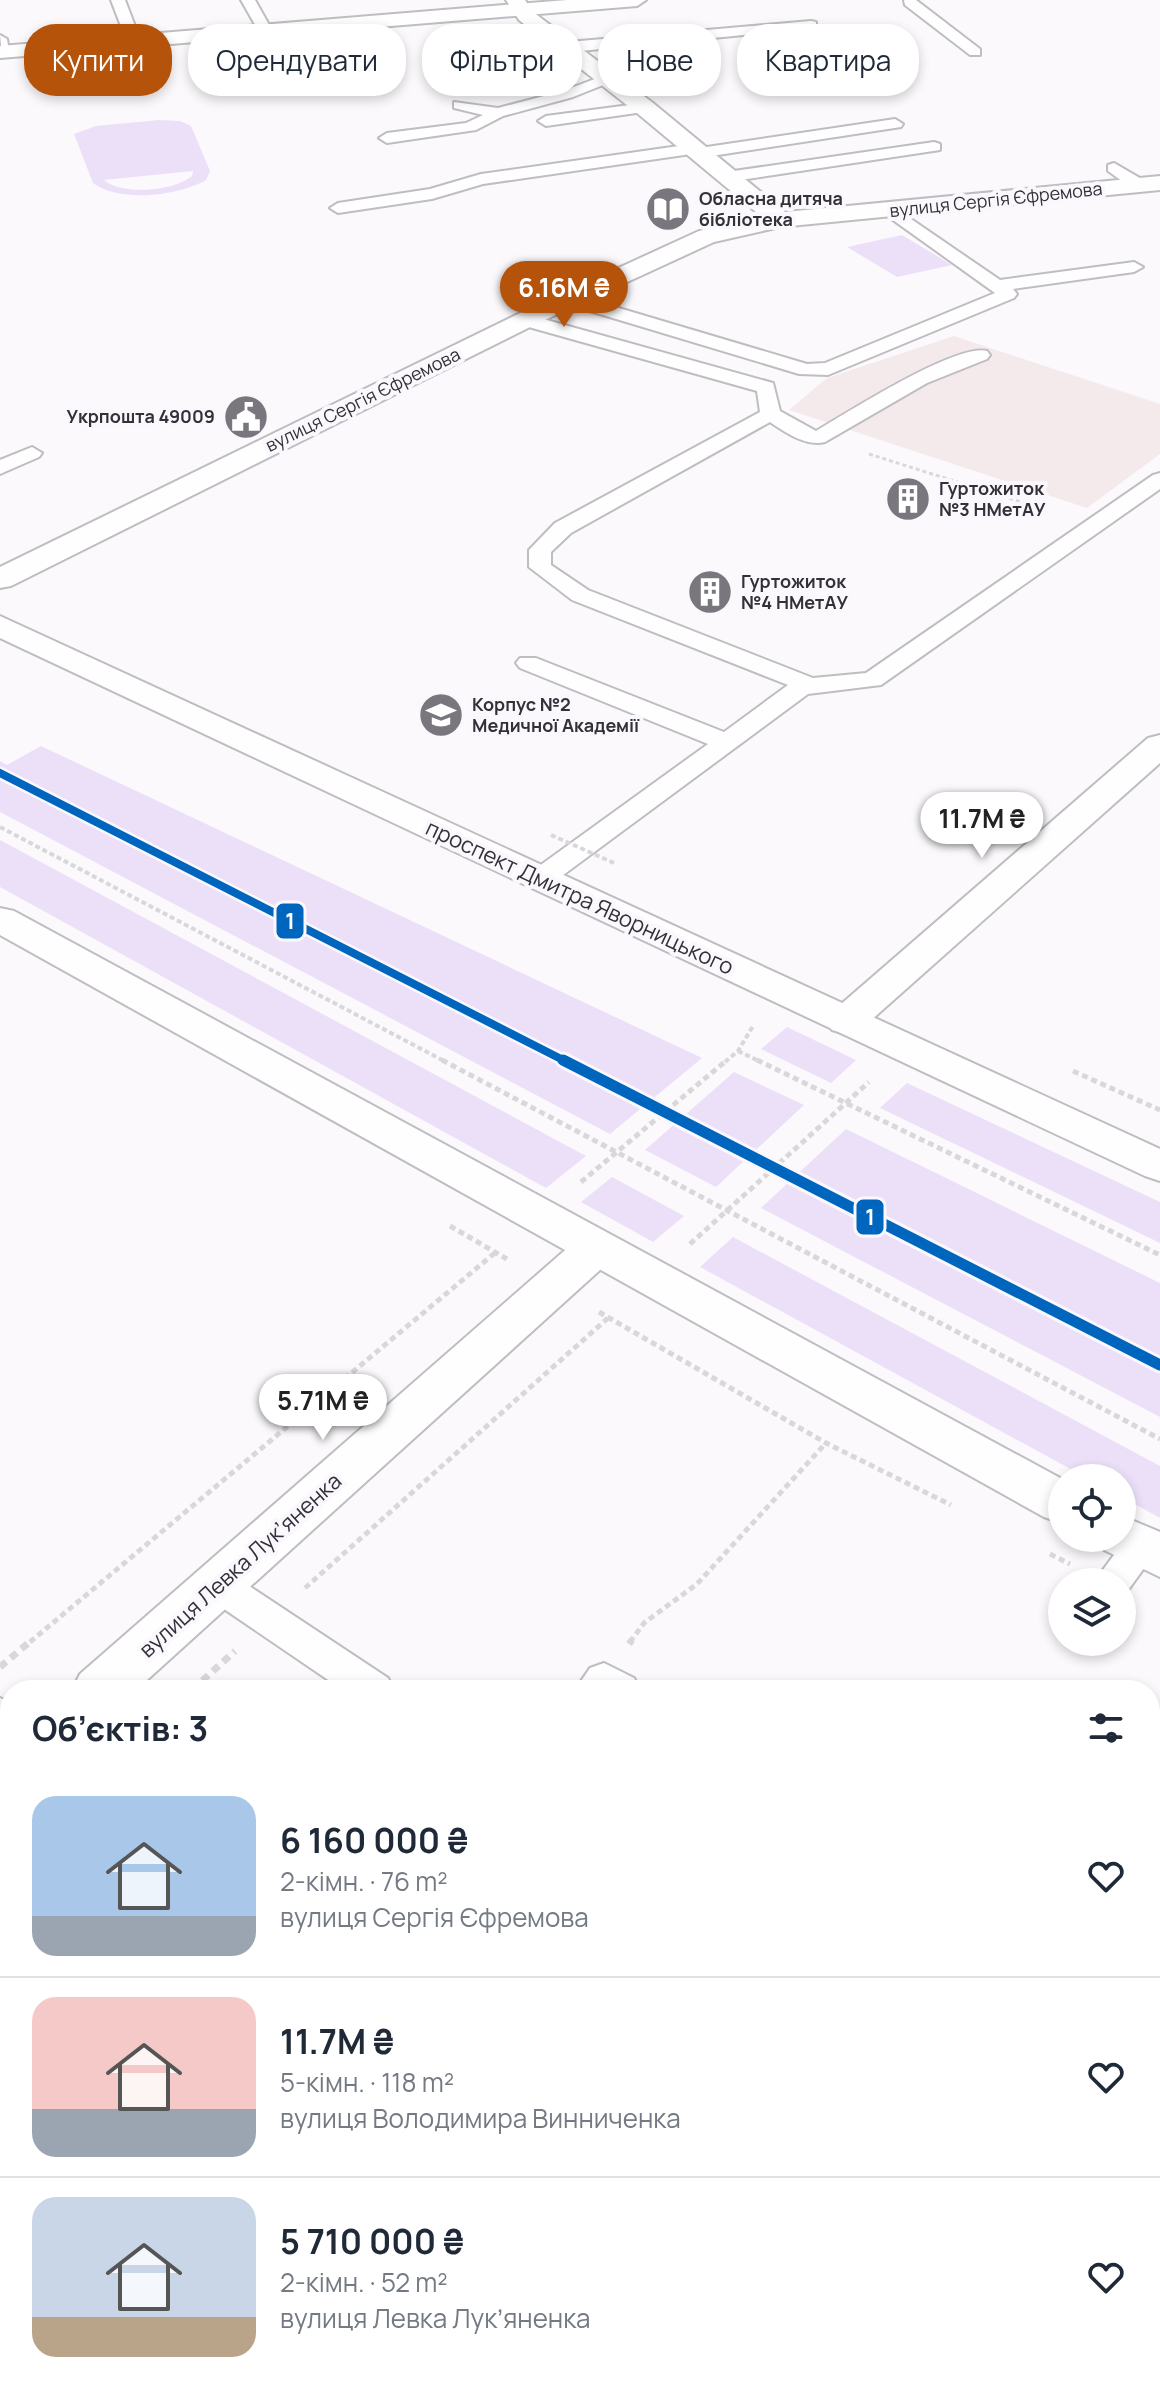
<!DOCTYPE html>
<html lang="uk">
<meta charset="utf-8">
<style>
body{margin:0;font-family:Manrope,sans-serif;background:#f6f6f7;color:#1f2937;height:100vh;display:flex;flex-direction:column;font-size:30px;white-space:nowrap}
*{box-sizing:border-box;margin:0}
p{font-size:26px;color:#747a83}
.icon{flex:none;width:44px;height:44px;fill:none;stroke:currentColor;stroke-width:2;stroke-linecap:round;stroke-linejoin:round}
.map{position:relative;flex:1;overflow:hidden}
.drawer{position:absolute;left:0px;top:1680px;width:1160px;height:712px;display:flex;flex-direction:column;background:#fff;border-radius:32px 32px 0 0;box-shadow:0 4px 12px #0003}
.drawer>*{flex:none}
.guide{position:absolute;left:24px;top:24px;width:1112px;height:72px;display:flex;gap:16px}
.tools{position:absolute;left:1048px;top:1464px;display:grid;gap:16px}
.tools a{display:grid;place-items:center;width:88px;height:88px;border-radius:50%;background:#fff;box-shadow:0 4px 12px #0003;font-size:40px}
.price{position:absolute;translate:-50% -68px;padding:0 18px;border-radius:28px;background:#fff;color:#222;font-size:26px;line-height:52px;filter:drop-shadow(0 2px 4px #0008)}
.price::after{content:'';position:absolute;left:50%;top:48px;width:24px;height:18px;margin-left:-12px;background:inherit;clip-path:polygon(0 0,100% 0,50% 100%)}
.price.active{background:#b45309;color:#fff}
ul{padding:0;list-style:none}
li{display:flex;align-items:center;gap:24px;height:200px;padding:0 32px}
li+li{border-top:2px solid #e0e1e3}
li span{display:grid;place-items:center;flex:none;width:224px;height:160px;border-radius:24px;color:#555}
li>.icon{margin-inline-start:auto}
span .icon{width:96px;height:96px;fill:#fffc;stroke-width:1}
li b{font-size:34px}
h2{display:flex;justify-content:space-between;align-items:center;height:96px;padding:0 32px;font-size:34px}
.tag{padding:0 28px;border-radius:32px;background:#fff;box-shadow:0 4px 12px #0003;font-size:28px;line-height:72px}
.tag.active{background:#b45309;color:#fff}
.map>svg:first-child{display:block}
.industrial{fill:#f4e9eb}
.green{fill:#ece0f9;fill-rule:evenodd}
.lines{fill:none;stroke-linecap:round;stroke-linejoin:round}
.service-casing{stroke:#c0bdc2;stroke-width:4}
.minor-casing{stroke:#c0bdc2;stroke-width:4}
.tertiary-casing{stroke:#c0bdc2;stroke-width:4}
.primary-casing{stroke:#c0bdc2;stroke-width:4}
.path-far3{stroke:#d8d8da;stroke-width:3;stroke-dasharray:4 3;stroke-linecap:butt}
.path-far2{stroke:#d8d8da;stroke-width:4;stroke-dasharray:5 3;stroke-linecap:butt}
.path-far1{stroke:#d8d8da;stroke-width:5;stroke-dasharray:6 4;stroke-linecap:butt}
.path{stroke:#d8d8da;stroke-width:7;stroke-dasharray:8 6;stroke-linecap:butt}
.service{fill:#fefeff;fill-rule:evenodd}
.minor{fill:#fefeff;fill-rule:evenodd}
.tertiary{fill:#fefeff;fill-rule:evenodd}
.primary{fill:#fefeff;fill-rule:evenodd}
.path-bridge{stroke:#d8d8da;stroke-width:4;stroke-dasharray:5 3;stroke-linecap:butt}
.tram-1-far1-casing{stroke:#fbf8fd;stroke-width:13}
.tram-1-casing{stroke:#fbf8fd;stroke-width:17}
.tram-1-far1{stroke:#0065bd;stroke-width:8}
.tram-1{stroke:#0065bd;stroke-width:11}
.labels{text-anchor:middle;stroke-width:8;stroke-linejoin:round;paint-order:stroke}
.far-poi-label{font-size:18px;font-weight:bold;fill:#343038;stroke:#fbf8fd;text-anchor:start}
.far-street-label{font-size:18px;fill:#343038;stroke:#fbf8fd}
.street-label{font-size:22px;fill:#343038;stroke:#fbf8fd}
.line-badge{stroke:#fbf8fd;stroke-width:3}
.badge-label{font-size:22px;text-anchor:middle;font-weight:bold;fill:#fff}
</style>
<div class="map">
<svg width="1160" height="2392" viewBox="0 0 1160 2392">
<rect width="100%" height="100%" fill="#fbf9fc"/>
<polygon class="industrial" points="954,336 1160,404 1160,454 1087,508 789,410 827,378"/>
<g class="green">
<path d="M159,120L180,121L191,126L210,171L206,180C179,196 119,203 93,183L74,134L96,126ZM193,171L192,176C174,191 123,196 104,180Z"/>
<polygon points="902,235 952,265 897,277 847,247"/>
<polygon points="41,746 702,1058 610,1134 0,812 0,761 7,765"/>
<polygon points="0,840 586,1156 546,1188 0,887"/>
<polygon points="787,1027 856,1060 831,1083 761,1049"/>
<polygon points="734,1072 804,1105 716,1187 645,1150"/>
<polygon points="907,1083 1160,1202 1160,1243 880,1108"/>
<polygon points="846,1129 1160,1283 1160,1417 761,1208"/>
<polygon points="612,1177 684,1216 653,1242 581,1202"/>
<polygon points="733,1237 1160,1466 1160,1518 1122,1497 1122,1478 1087,1478 700,1267"/>
</g>
<g class="lines">
<g class="service-casing">
<g id="service">
<polygon points="111,0 125,0 141,42 139,45 134,46 127,42"/>
<polygon points="241,0 255,0 273,32 271,35 261,35"/>
<polygon points="904,0 916,0 980,49 980,55 970,55 905,5"/>
<polygon points="811,21 816,22 816,28 570,52 564,50 452,60 445,56 452,52"/>
<polygon points="0,35 7,39 9,52 2,56"/>
<polygon points="608,74 615,78 613,81 573,97 503,116 476,130 387,143 379,138 387,133 466,123 483,115 454,108 454,102 498,108 563,91"/>
<polygon points="645,103 650,105 650,111 546,126 538,121 546,116"/>
<polygon points="895,119 903,124 901,127 698,158 691,154 483,184 432,199 338,213 330,208 338,203 430,189 481,174 693,144 700,148"/>
<polygon points="934,142 940,144 940,150 727,182 719,177 727,172"/>
<polygon points="1114,163 1145,181 1147,185 1145,189 1133,189 1108,171 1108,165"/>
<polygon points="892,206 1000,280 1134,262 1143,267 1134,272 1013,289 1017,294 1014,298 828,375 799,374 563,303 560,299 563,295 575,295 807,364 825,363 995,293 886,215 883,211"/>
<path d="M525,314L773,383L780,411L816,431C847,413 956,343 987,351L990,355L987,359L927,383L825,442C806,447 785,432 770,422L571,533L551,552V565L588,590L813,678L866,673L1153,475L1160,473V489L881,685L808,694L551,884H531L527,878L531,872L708,744L520,668L516,663L520,658H536L724,732L788,685L572,600L529,567V550L555,523L760,412L757,391L518,324L516,320Z"/>
<polygon points="32,447 42,453 39,457 0,474 0,460"/>
<polygon points="1141,1531 1154,1536 1160,1546 1126,1593 1122,1594 1122,1582 1094,1582 1128,1536"/>
<polygon points="218,1570 231,1574 388,1678 394,1690 343,1690 205,1596 199,1585 205,1574"/>
<polygon points="604,1663 634,1678 640,1690 575,1690 590,1668"/>
<polygon points="0,1698 10,1702 10,1740 0,1737"/>
<polygon points="1160,1821 1160,1860 1159,1861 1150,1857 1150,1825"/>
<polygon points="400,2382 455,2382 451,2392 396,2392"/>
</g>
</g>
<g class="minor-casing">
<g id="minor">
<polygon points="506,0 525,0 533,12 653,103 785,212 1160,176 1160,190 780,227 714,242 534,325 11,586 0,588 0,567 516,315 699,231 762,217 637,113 519,20"/>
<polygon points="1160,735 1160,763 860,1030 846,1034 832,1030 826,1021 832,1012 1148,738"/>
<polygon points="595,1233 611,1238 618,1249 611,1260 136,1690 72,1690 80,1674 579,1238"/>
<polygon points="10,1745 10,1799 0,1802 0,1748"/>
</g>
</g>
<g class="tertiary-casing">
<polygon id="tertiary" points="567,0 646,0 637,6 0,58 0,46"/>
</g>
<g class="primary-casing">
<g id="primary">
<polygon points="0,616 1160,1149 1160,1181 1145,1176 0,638"/>
<polygon points="0,908 14,911 1062,1479 1062,1523 1044,1517 0,935"/>
<polygon points="1122,1516 1160,1532 1160,1577 1104,1550 1097,1538 1122,1538"/>
</g>
</g>
<polyline class="path-far3" points="869,454 1046,510"/>
<g class="path-far2">
<polyline points="0,827 446,1062"/>
<polyline points="738,1051 761,1062"/>
<polyline points="725,1062 738,1051 753,1026"/>
</g>
<g class="path-far1">
<polyline points="442,1060 1160,1439"/>
<polyline points="757,1060 1160,1255"/>
<polyline points="1073,1071 1160,1110"/>
<polyline points="581,1182 727,1060"/>
<polyline points="450,1226 507,1259"/>
<polyline points="690,1244 869,1082"/>
<polyline points="599,1312 826,1443 951,1505"/>
<polyline points="1050,1554 1070,1564"/>
<polyline points="305,1588 608,1318"/>
<polyline points="30,1642 496,1252"/>
<polyline points="630,1642 644,1623 697,1584 826,1443"/>
</g>
<g class="path">
<polyline points="629,1644 632,1640"/>
<polyline points="0,1667 32,1640"/>
<polyline points="192,1690 235,1651"/>
<polyline points="0,1865 10,1856"/>
</g>
<use href="#service" class="service"/>
<use href="#minor" class="minor"/>
<use href="#tertiary" class="tertiary"/>
<use href="#primary" class="primary"/>
<polyline class="path-bridge" points="551,835 614,863"/>
<g class="tram-1-far1-casing">
<polyline id="tram-1-far1" points="0,773 567,1062"/>
</g>
<g class="tram-1-casing">
<polyline id="tram-1" points="563,1060 1160,1365"/>
</g>
<use href="#tram-1-far1" class="tram-1-far1"/>
<use href="#tram-1" class="tram-1"/>
</g>
<defs>
<g id="library-disc" transform="scale(2.3)"><circle r="9.5" fill="#7a767d" stroke="#fbf8fd"/><path d="M-6-4Q-3-5.5-.7-3.5V5Q-3 3-6 4ZM6-4Q3-5.5 .7-3.5V5Q3 3 6 4Z" fill="#fff"/></g>
<g id="civic-disc" transform="scale(2.3)"><circle r="9.5" fill="#7a767d" stroke="#fbf8fd"/><path d="M-.6-6.5H3V-4.5H.6V-3L4-1V1h2V6H-6V1h2V-1L-.6-3ZM-1.2 2.5V6h2.4V2.5Z" fill="#fff"/></g>
<g id="building-disc" transform="scale(2.3)"><circle r="9.5" fill="#7a767d" stroke="#fbf8fd"/><path d="M-4-6H4V6H1V3H-1V6H-4ZM-2.5-4.3h1.7v1.8h-1.7ZM.8-4.3h1.7v1.8H.8ZM-2.5-1h1.7V.8h-1.7ZM.8-1h1.7V.8H.8Z" fill="#fff"/></g>
<g id="university-disc" transform="scale(2.3)"><circle r="9.5" fill="#7a767d" stroke="#fbf8fd"/><path d="M0-5L7-2L0 1L-7-2ZM-4 1L0 2.5L4 1V4Q0 6-4 4Z" fill="#fff"/></g>
</defs>
<g fill-rule="evenodd">
<use href="#library-disc" x="668" y="209"/>
<use href="#civic-disc" x="246" y="417"/>
<use href="#building-disc" x="908" y="499"/>
<use href="#building-disc" x="710" y="592"/>
<use href="#university-disc" x="441" y="715"/>
</g>
<g class="labels">
<g class="far-poi-label">
<text x="699" y="205">Обласна дитяча<tspan x="699" dy="21">бібліотека</tspan></text>
<text x="215" y="423" text-anchor="end">Укрпошта 49009</text>
<text x="939" y="495">Гуртожиток<tspan x="939" dy="21">№3 НМетАУ</tspan></text>
<text x="741" y="588">Гуртожиток<tspan x="741" dy="21">№4 НМетАУ</tspan></text>
<text x="472" y="711">Корпус №2<tspan x="472" dy="21">Медичної Академії</tspan></text>
</g>
<g class="far-street-label">
<text transform="translate(996 200) rotate(-6)" y="6">вулиця Сергія Єфремова</text>
<text transform="translate(363 400) rotate(-26)" y="6">вулиця Сергія Єфремова</text>
</g>
<g class="street-label">
<text transform="translate(580 897) rotate(25)" y="8">проспект Дмитра Яворницького</text>
<text transform="translate(240 1565) rotate(-42)" y="8">вулиця Левка Лукʼяненка</text>
</g>
</g>
<g class="line-badge">
<rect x="275" y="902" width="30" height="38" rx="8" fill="#0065bd"/>
<rect x="855" y="1198" width="30" height="38" rx="8" fill="#0065bd"/>
</g>
<g class="badge-label">
<text x="290" y="929">1</text>
<text x="870" y="1225">1</text>
</g>
</svg>
<div class="tools">
<a><svg class="icon" aria-label="locate" viewBox="0 0 24 24"><circle cx="12" cy="12" r="6"/><path d="M12 2v4M12 18v4M2 12h4M18 12h4"/></svg></a>
<a><svg class="icon" aria-label="layers" viewBox="0 0 24 24"><path d="M12 4l9 5-9 5-9-5zM3 14l9 5 9-5"/></svg></a>
</div>
<b class="price active" style="left:564px;top:329px">6.16M ₴</b>
<b class="price" style="left:982px;top:860px">11.7M ₴</b>
<b class="price" style="left:323px;top:1442px">5.71M ₴</b>
<div class="guide">
<a class="tag active">Купити</a>
<a class="tag">Орендувати</a>
<a class="tag">Фільтри</a>
<a class="tag">Нове</a>
<a class="tag">Квартира</a>
</div>
<section class="drawer">
<h2>Об’єктів: 3<svg class="icon" aria-label="filters" viewBox="0 0 24 24"><path d="M4 7h16M4 17h16"/><circle cx="9" cy="7" r="2"/><circle cx="15" cy="17" r="2"/></svg></h2>
<ul>
<li><span style="background:linear-gradient(#a9c7e8 75%,#9aa5b1 0)"><svg class="icon" aria-label="home" viewBox="0 0 24 24"><path d="M3 11l9-7 9 7M6 9v11h12V9"/></svg></span><div><b>6 160 000 ₴</b><p>2-кімн. · 76 m²</p><p>вулиця Сергія Єфремова</p></div><svg class="icon" aria-label="heart" viewBox="0 0 24 24"><path d="M12 20l-8-8c-3-5 5-10 8-4 3-6 11-1 8 4z"/></svg></li>
<li><span style="background:linear-gradient(#f6c9c9 70%,#9aa5b1 0)"><svg class="icon" aria-label="home" viewBox="0 0 24 24"><path d="M3 11l9-7 9 7M6 9v11h12V9"/></svg></span><div><b>11.7M ₴</b><p>5-кімн. · 118 m²</p><p>вулиця Володимира Винниченка</p></div><svg class="icon" aria-label="heart" viewBox="0 0 24 24"><path d="M12 20l-8-8c-3-5 5-10 8-4 3-6 11-1 8 4z"/></svg></li>
<li><span style="background:linear-gradient(#c9d6e8 75%,#b9a48a 0)"><svg class="icon" aria-label="home" viewBox="0 0 24 24"><path d="M3 11l9-7 9 7M6 9v11h12V9"/></svg></span><div><b>5 710 000 ₴</b><p>2-кімн. · 52 m²</p><p>вулиця Левка Лукʼяненка</p></div><svg class="icon" aria-label="heart" viewBox="0 0 24 24"><path d="M12 20l-8-8c-3-5 5-10 8-4 3-6 11-1 8 4z"/></svg></li>
</ul>
</section>
</div>
